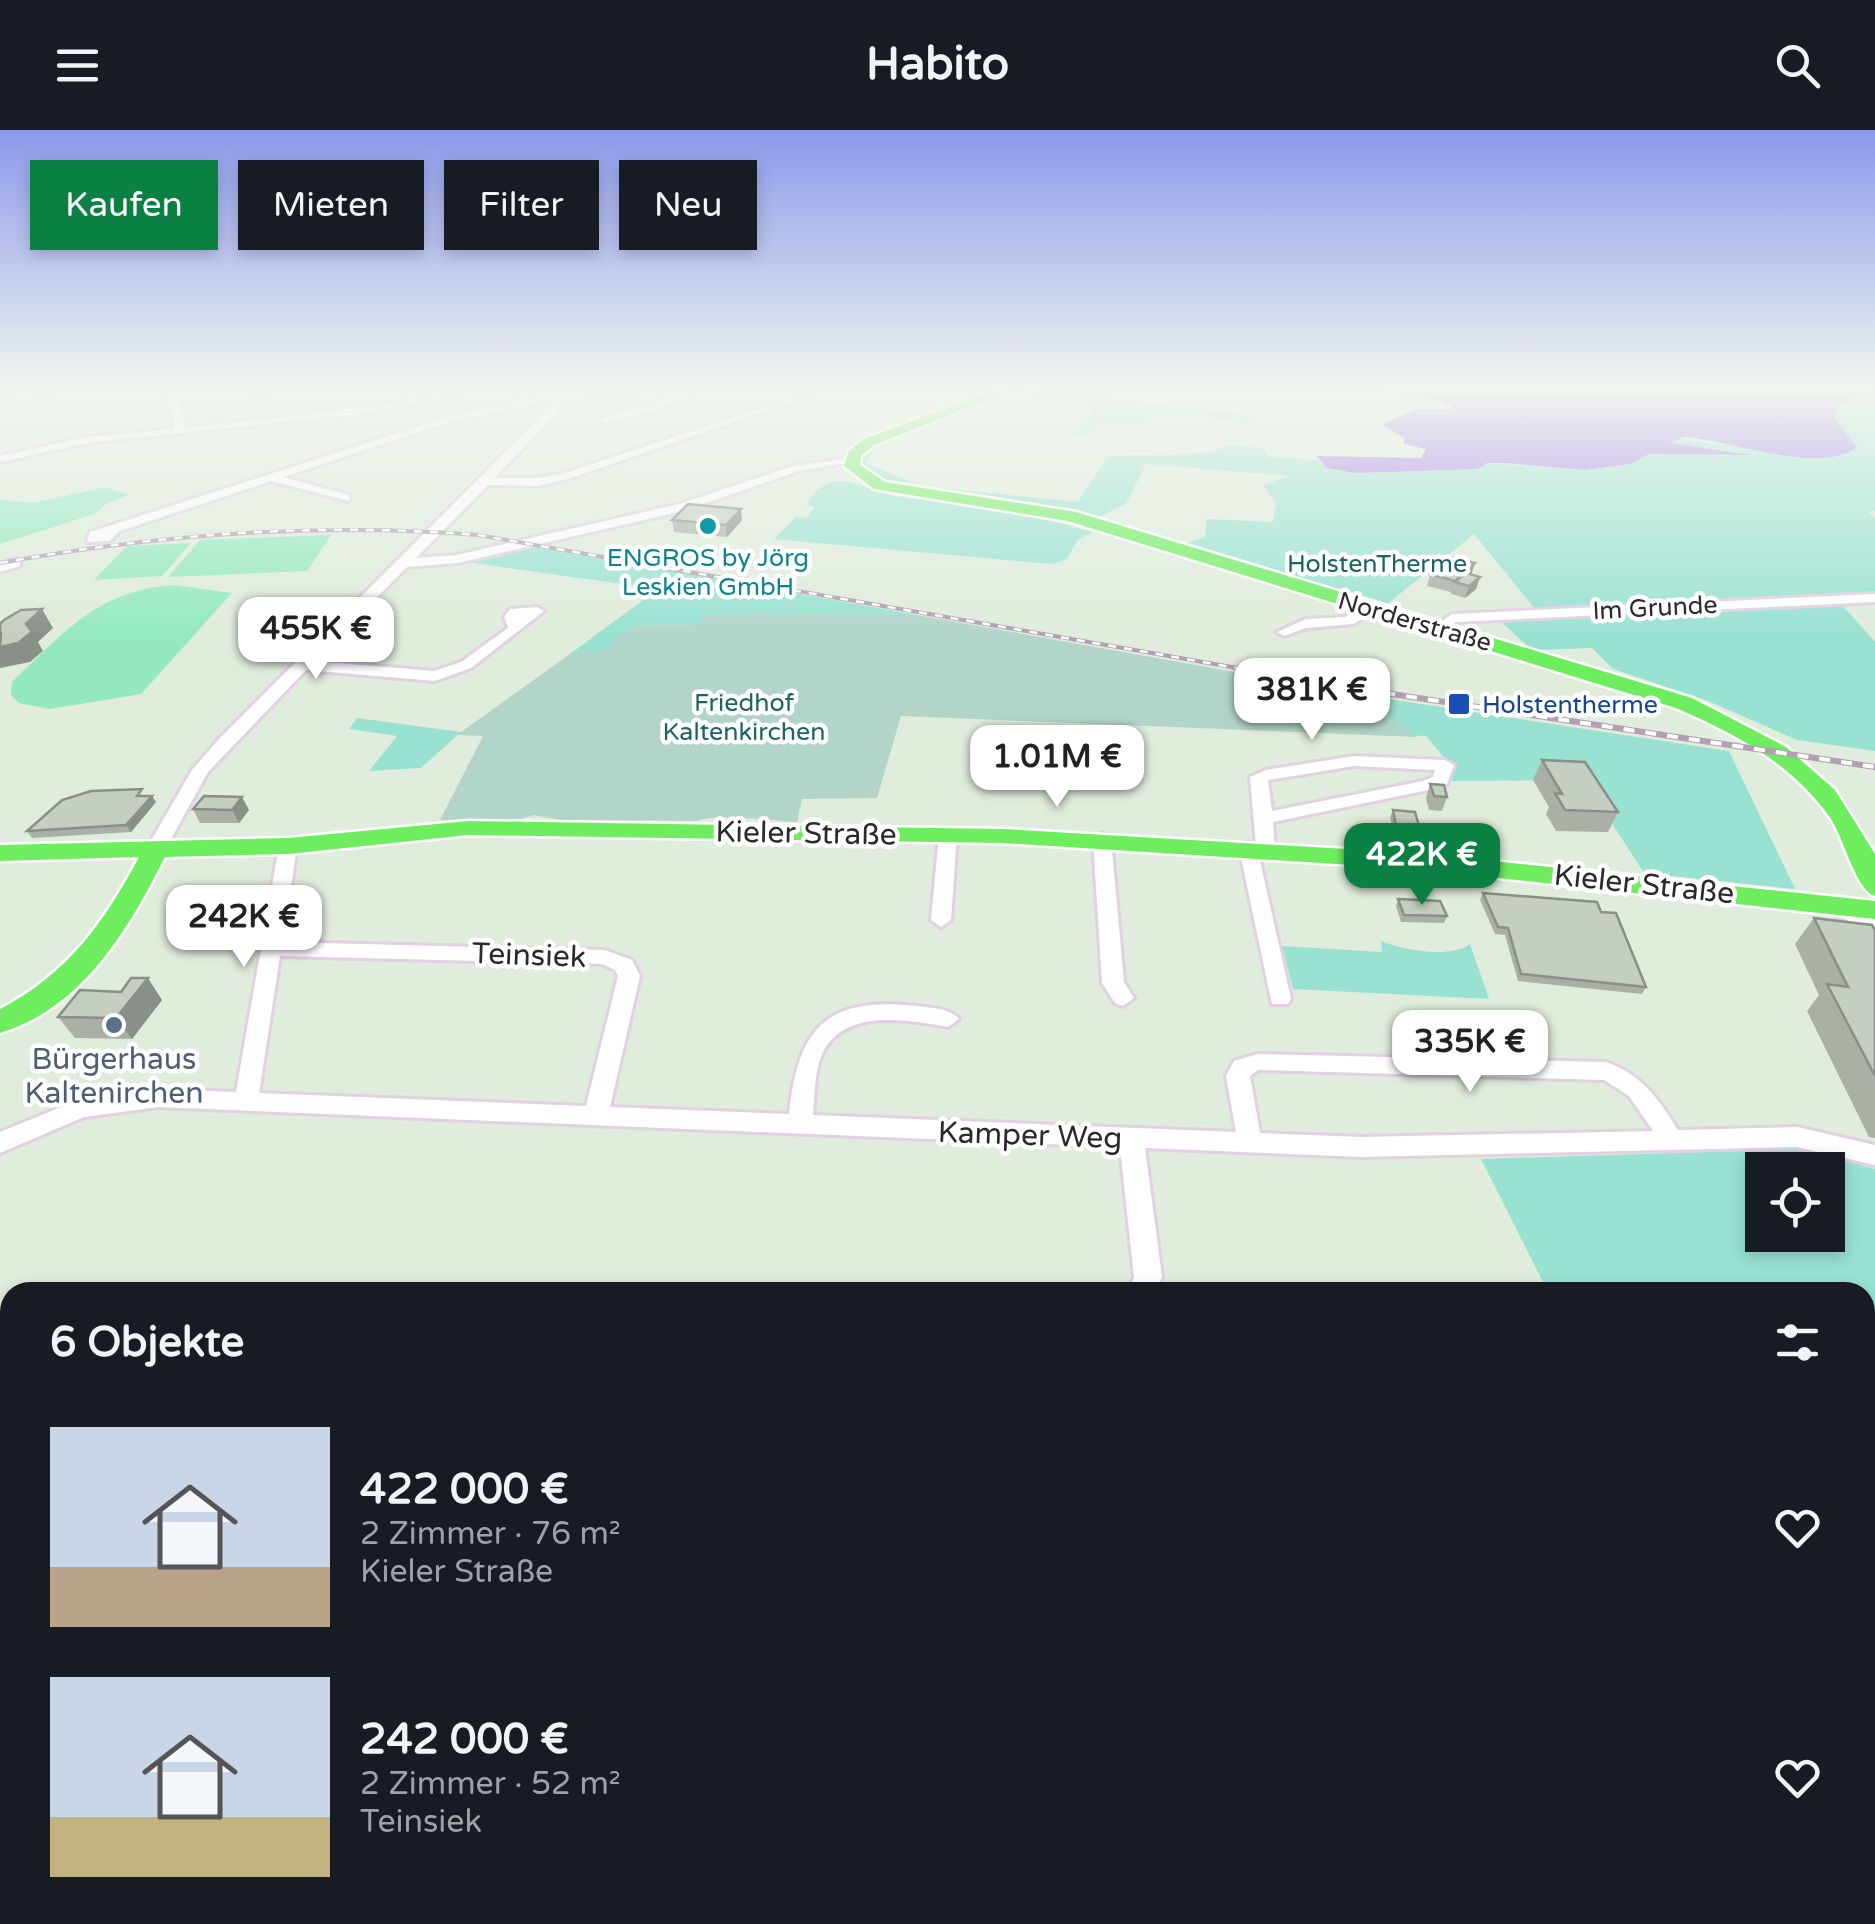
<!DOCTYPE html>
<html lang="de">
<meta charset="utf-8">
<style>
body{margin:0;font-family:"Varela Round",sans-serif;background:#20242c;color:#f1f3f6;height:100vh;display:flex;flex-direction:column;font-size:38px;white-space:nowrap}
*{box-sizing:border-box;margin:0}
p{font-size:32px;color:#9ea1a6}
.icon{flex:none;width:55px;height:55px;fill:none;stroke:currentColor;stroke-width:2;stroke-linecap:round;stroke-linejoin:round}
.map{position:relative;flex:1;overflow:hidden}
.sheet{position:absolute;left:0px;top:1152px;width:1875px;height:642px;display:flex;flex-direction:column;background:#171b24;border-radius:30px 30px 0 0;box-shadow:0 5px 15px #0003}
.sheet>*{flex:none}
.banner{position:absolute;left:30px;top:30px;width:1000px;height:90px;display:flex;gap:20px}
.buttons{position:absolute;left:1745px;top:1022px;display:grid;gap:20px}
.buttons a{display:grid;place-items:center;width:100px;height:100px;border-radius:0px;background:#171b24;box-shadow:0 5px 15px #0003;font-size:50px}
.price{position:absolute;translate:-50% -85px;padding:0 22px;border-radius:20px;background:#fff;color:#222;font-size:32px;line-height:65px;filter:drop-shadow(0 2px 5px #0008)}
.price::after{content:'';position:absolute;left:50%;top:60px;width:30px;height:22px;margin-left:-15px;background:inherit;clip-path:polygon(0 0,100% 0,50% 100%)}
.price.on{background:#0b8043;color:#fff}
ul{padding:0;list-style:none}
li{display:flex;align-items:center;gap:30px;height:250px;padding:0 50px}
li span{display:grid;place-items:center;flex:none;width:280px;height:200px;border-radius:0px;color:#555}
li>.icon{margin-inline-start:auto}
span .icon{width:120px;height:120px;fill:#fffc;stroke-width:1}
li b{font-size:42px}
h2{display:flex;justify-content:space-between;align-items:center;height:120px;padding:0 50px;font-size:42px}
.tag{padding:0 35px;border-radius:0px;background:#171b24;box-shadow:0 5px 15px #0003;font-size:35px;line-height:90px}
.tag.on{background:#0b8043;color:#fff}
header{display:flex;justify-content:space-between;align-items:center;height:130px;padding:0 50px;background:#171b24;font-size:45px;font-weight:700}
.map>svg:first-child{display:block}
.green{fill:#99e2d2;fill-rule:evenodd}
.cemetery{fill:#b3d5c9}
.pitch{fill:#94e9c3}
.water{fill:#a070ed}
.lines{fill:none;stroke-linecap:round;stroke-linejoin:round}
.minor-casing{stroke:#e1d1e2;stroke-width:6}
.major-casing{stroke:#fff;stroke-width:5}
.minor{fill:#fff;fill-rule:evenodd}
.major{fill:#6eee5e;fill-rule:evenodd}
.rail-far1-casing{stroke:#b39eb4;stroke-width:4}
.rail-casing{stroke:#b39eb4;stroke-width:6}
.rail-far1{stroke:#fff;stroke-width:2.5;stroke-dasharray:8;stroke-linecap:butt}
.rail{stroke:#fff;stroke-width:4;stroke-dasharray:11;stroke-linecap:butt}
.wall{fill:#a9b1a6}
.shaded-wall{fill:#899087}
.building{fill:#c4cec1;stroke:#899087;stroke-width:2.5}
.culture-dot{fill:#0f9aa8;stroke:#fff;stroke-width:4}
.transit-dot{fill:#1a4fb4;stroke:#fff;stroke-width:4}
.service-dot{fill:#5c6f8a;stroke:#fff;stroke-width:4}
.labels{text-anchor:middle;stroke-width:9;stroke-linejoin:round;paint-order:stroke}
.far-culture-label{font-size:25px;fill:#0d838f;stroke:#fff}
.far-park-label{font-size:25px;fill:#1b655f;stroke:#fff}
.far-street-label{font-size:25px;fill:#2a2a2a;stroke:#fff}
.far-transit-label{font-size:25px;fill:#164399;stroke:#fff;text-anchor:start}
.street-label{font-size:30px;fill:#2a2a2a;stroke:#fff}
.service-label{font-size:30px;fill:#4e5e75;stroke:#fff}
</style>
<header><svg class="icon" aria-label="menu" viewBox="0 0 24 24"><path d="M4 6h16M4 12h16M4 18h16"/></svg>Habito<svg class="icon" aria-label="search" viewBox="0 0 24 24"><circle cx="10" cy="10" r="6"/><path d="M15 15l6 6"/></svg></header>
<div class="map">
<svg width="1875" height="1794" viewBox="0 0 1875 1794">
<rect width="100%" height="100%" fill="#e0ecdc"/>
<g class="green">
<path d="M1837,257H1875V380L1869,382L1875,388V464L1536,480L1474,404L1386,475L1182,415L1205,407L1207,389L1273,392L1276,373L1263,355L1290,346L1146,334L1126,374L1100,386L885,353L861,339L859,326L904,300L916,301L875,318L866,333L920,356L1078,372L1107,327C1133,323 1211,330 1226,315L1263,318L1268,327L1317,330L1356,343L1479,339L1486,333L1585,340L1631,334L1649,324L1745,323L1676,316L1670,313L1674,308L1762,320L1845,305L1834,288L1838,276L1848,270L1850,259Z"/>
<polygon points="1017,258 1251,285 1247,294 1199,285 1155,284 1148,293 1100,294 1092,302 1073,306 1092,284 1087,272 1006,262"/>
<polygon points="830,352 849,352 893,366 1026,383 1092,402 1077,411 1067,429 1052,434 774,409 796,387 807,388 815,377 806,375 817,360"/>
<polygon points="530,415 917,485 708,484 700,494 634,495 602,522 574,521 658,459 466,432"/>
<polygon points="1843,476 1875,512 1875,621 1797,610 1708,571 1613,539 1592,518 1532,520 1499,490"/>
<polygon points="1362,565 1729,621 1795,759 1644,743 1584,650 1452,651 1448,632 1426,606 1257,600"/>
<polygon points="357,588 461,602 421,638 369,641 397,606 349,599"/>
<path d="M1381,811C1402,820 1450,829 1470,814L1489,869L1293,859L1282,816L1382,822Z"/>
<path d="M1802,1019L1875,1039V1794H1763L1760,1785H1865V1162H1548L1481,1029ZM1762,1040H1828V1105H1762Z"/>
</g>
<path class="cemetery" d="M707,484L917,485L1363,565L1417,607L901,586L877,668L802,669L797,692C770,691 718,683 697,691L560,690L534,685L521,689L440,690L483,606L457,605L574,521L602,522L634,495L699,494Z"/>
<g class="pitch">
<polygon points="105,357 129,365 109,372 94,384 0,414 0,370 33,373"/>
<polygon points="331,405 307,441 168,447 200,410"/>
<polygon points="191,413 162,446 94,450 127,416"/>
<path d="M174,455L232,463L141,564L50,579L19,573L11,565L12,552C65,502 96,461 174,455Z"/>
</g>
<path class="water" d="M1362,257H1837L1857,264V268L1839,276L1834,288L1857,317C1822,346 1727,309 1683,307L1670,313L1752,325L1649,324L1631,334L1585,340L1505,333H1487L1478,339L1356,343L1327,338L1317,326L1421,328L1426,319L1404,314V308L1382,295L1415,279H1455L1441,271Z"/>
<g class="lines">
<g class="minor-casing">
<g id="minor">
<polygon points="78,257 100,257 0,274 0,268"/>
<polygon points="156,257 202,257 172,263 181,275 185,298 359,278 484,257 503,257 359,284 87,313 0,332 0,326 87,307 174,299 171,275"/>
<polygon points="286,257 307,257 246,269 241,266"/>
<path d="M544,257C555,256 561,260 568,268L566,274L494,348H537L562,344L824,257H837L568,349L537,356L488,355L416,428L457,425L679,374L793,336L851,328L857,331L799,341L683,381L457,433L407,437L314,531L434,541L461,532L508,498L504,487L510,479L537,477L544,481L471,538L435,551L306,540L208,642L162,725H148L145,721L192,640L220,608L558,269L457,290L283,347L349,365V371L271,351L120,401L109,411L87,412L90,402L450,286L551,263Z"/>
<polygon points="593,257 604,257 599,261 640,265 635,268 584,266"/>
<polygon points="703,257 716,257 653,281 605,292 600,289"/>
<polygon points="15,429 20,430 20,436 0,442 0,434"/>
<polygon points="1875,464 1875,472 1456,492 1439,502 1432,498 1452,484"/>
<polygon points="1371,474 1376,475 1376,481 1353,494 1306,498 1284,506 1277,502 1306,489 1345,487"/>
<path d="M1354,626L1445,630L1454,635L1447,654L1433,659L1273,692L1275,719L1266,725L1258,722L1291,869L1288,874H1272L1239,718L1248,712L1256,716L1250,647L1266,640ZM1354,636L1435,640L1433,647L1423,651L1272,681L1268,650Z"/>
<polygon points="948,699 957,705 951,790 941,797 931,790 939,705"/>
<polygon points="1102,703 1111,709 1124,852 1134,868 1123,876 1115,873 1102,853 1093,709"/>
<path d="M288,710L297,716L283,812L605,820L632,830L640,846L610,977L789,984C798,899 825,866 916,876C930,878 950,878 959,889L948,897C909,890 845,878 823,922C814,941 815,965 813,985L1236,1002L1226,946L1234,931L1258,924L1606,932C1642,944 1659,970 1678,1000L1797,997L1875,1015V1035L1797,1017L1361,1027L1145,1018L1162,1147L1156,1162H1128L1134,1147L1120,1017L158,977L84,987L0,1023V1002L81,969L158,959L236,962L279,716ZM280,826L602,834L615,840L618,846L586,976L259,963ZM1258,940L1604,950L1629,966L1653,1001L1361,1007L1260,1003L1250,946Z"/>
<polygon points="1832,771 1875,787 1875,802 1825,781 1822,777 1825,773"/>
<polygon points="10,1345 10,1377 0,1379 0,1347"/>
<polygon points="0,1630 10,1634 10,1715 0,1719"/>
<polygon points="917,1785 957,1785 960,1794 920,1794"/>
<polygon points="1516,1785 1556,1785 1558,1794 1518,1794"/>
</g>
</g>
<g class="major-casing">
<g id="major">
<path d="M1003,257H1021L874,315L861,326L860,335L885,352L1076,382L1692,568L1786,617L1835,660L1875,724V766C1857,762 1843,707 1831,689C1793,634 1736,604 1676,578L1068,391L874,359L844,336L849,321L864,309Z"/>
<path d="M468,691L1003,699L1416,723L1875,771V789L1416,739L1003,713L468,705L288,724L165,727C129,798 83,878 0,903V879C67,844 104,793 139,727L0,731V715L288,708Z"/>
</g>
</g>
<use href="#minor" class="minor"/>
<use href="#major" class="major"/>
<g class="rail-far1-casing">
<path id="rail-far1" d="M0,433C159,404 316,392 478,405L1334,555"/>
</g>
<g class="rail-casing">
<polyline id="rail" points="1319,553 1875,637"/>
</g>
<use href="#rail-far1" class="rail-far1"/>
<use href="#rail" class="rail"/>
</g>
<g class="wall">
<polygon points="672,390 742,390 727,407 674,402"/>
<polygon points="1430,444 1472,445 1480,447 1476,459 1465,468 1451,464 1451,462 1427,456"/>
<polygon points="1542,630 1618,682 1608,702 1556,701 1546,684 1549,677 1533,650"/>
<polygon points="1430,654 1447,667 1442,681 1429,680 1426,668"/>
<polygon points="145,666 156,672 131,702 32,708 27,701"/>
<polygon points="193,679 249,680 239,693 200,693"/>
<polygon points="1393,680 1421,703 1418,710 1395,708 1390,687"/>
<polygon points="1483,763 1601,782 1646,857 1642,864 1518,851 1505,805 1495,804 1480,770"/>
<polygon points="1398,769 1447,786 1444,793 1401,792 1396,776"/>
<polygon points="1814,788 1875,800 1875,1008 1869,1007 1807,881 1819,865 1795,814"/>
<polygon points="162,870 132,909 75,908 58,887"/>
</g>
<g class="shaded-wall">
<polygon points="741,379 742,390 727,407 726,395"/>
<polygon points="1475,433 1471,445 1455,452 1451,463 1455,451"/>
<polygon points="1480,447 1476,459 1465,468 1469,456"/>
<polygon points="42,479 53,498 38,512 43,521 30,532 0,538 0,517"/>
<polygon points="152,666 156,672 131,702 126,695"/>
<polygon points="242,667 249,680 239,693 232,680"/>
<polygon points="148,848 162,870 132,909 116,888"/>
</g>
<g class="building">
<polygon points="688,374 741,379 726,395 672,390"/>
<polygon points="1452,427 1475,433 1455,451 1430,444"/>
<polygon points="1466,443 1480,447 1469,456 1455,452"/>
<polygon points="42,479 26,494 32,502 18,513 0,517 1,503 0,503 0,494 4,490 21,480"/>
<polygon points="1542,630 1585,632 1618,682 1565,680 1555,663 1562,664"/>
<polygon points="1430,654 1444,655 1447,667 1434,666"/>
<polygon points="142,659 137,666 152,666 126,695 27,701 62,670 91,661"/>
<polygon points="204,666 242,667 232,680 193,679"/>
<polygon points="1393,680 1415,682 1421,703 1397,701"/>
<polygon points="1483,763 1597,772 1601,782 1616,783 1646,857 1521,844 1508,798 1498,797"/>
<polygon points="1398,769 1440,771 1447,786 1404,785"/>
<polygon points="1814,788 1872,795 1875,800 1875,946 1827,854 1848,857"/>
<polygon points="131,848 148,848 116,888 58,887 80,860 121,862"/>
</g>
<linearGradient id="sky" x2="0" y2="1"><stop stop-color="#8b99ea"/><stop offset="0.51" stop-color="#f1f6ef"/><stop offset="1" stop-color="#f1f6ef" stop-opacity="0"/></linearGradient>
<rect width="1875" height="508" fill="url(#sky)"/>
<circle class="culture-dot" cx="708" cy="396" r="10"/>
<rect class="transit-dot" x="1447" y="562" width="24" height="24" rx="5"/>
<circle class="service-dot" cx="114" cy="895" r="10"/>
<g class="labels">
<g class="far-culture-label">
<text x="708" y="436">ENGROS by Jörg<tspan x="708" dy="29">Leskien GmbH</tspan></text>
</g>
<g class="far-park-label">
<text x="1377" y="442">HolstenTherme</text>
<text x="744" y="581">Friedhof<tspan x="744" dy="29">Kaltenkirchen</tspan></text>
</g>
<g class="far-street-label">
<text transform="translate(1655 477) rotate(-3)" y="9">Im Grunde</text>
<text transform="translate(1415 491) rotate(16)" y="9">Norderstraße</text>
</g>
<g class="far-transit-label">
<text x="1482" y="583">Holstentherme</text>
</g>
<g class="street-label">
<text transform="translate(806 703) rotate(1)" y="10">Kieler Straße</text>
<text transform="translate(1644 754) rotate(6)" y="10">Kieler Straße</text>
<text transform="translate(529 825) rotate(2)" y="10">Teinsiek</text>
<text transform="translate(1030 1005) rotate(2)" y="10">Kamper Weg</text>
</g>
<g class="service-label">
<text x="114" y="939">Bürgerhaus<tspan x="114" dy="34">Kaltenirchen</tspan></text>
</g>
</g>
</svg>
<div class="buttons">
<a><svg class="icon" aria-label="locate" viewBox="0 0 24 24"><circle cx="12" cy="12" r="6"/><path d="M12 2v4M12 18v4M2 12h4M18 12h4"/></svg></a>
</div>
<b class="price" style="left:316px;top:552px">455K €</b>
<b class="price" style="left:1312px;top:613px">381K €</b>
<b class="price" style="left:1057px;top:680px">1.01M €</b>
<b class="price on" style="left:1422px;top:778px">422K €</b>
<b class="price" style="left:244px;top:840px">242K €</b>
<b class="price" style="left:1470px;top:965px">335K €</b>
<div class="banner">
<a class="tag on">Kaufen</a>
<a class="tag">Mieten</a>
<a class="tag">Filter</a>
<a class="tag">Neu</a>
</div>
<section class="sheet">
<h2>6 Objekte<svg class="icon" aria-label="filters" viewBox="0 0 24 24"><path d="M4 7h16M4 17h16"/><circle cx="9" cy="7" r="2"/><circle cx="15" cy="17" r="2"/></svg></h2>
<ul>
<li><span style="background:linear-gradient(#c9d6e8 70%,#b9a48a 0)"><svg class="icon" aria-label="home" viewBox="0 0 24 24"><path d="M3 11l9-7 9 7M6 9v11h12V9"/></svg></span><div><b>422 000 €</b><p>2 Zimmer · 76 m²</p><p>Kieler Straße</p></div><svg class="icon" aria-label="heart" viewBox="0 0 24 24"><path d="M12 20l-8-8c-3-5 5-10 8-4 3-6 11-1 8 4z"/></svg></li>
<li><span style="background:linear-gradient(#c9d6e8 70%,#c2b280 0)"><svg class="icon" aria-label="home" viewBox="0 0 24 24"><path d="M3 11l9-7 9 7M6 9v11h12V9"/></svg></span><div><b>242 000 €</b><p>2 Zimmer · 52 m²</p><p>Teinsiek</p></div><svg class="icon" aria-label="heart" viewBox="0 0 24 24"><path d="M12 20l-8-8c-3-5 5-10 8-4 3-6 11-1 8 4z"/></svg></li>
</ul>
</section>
</div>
